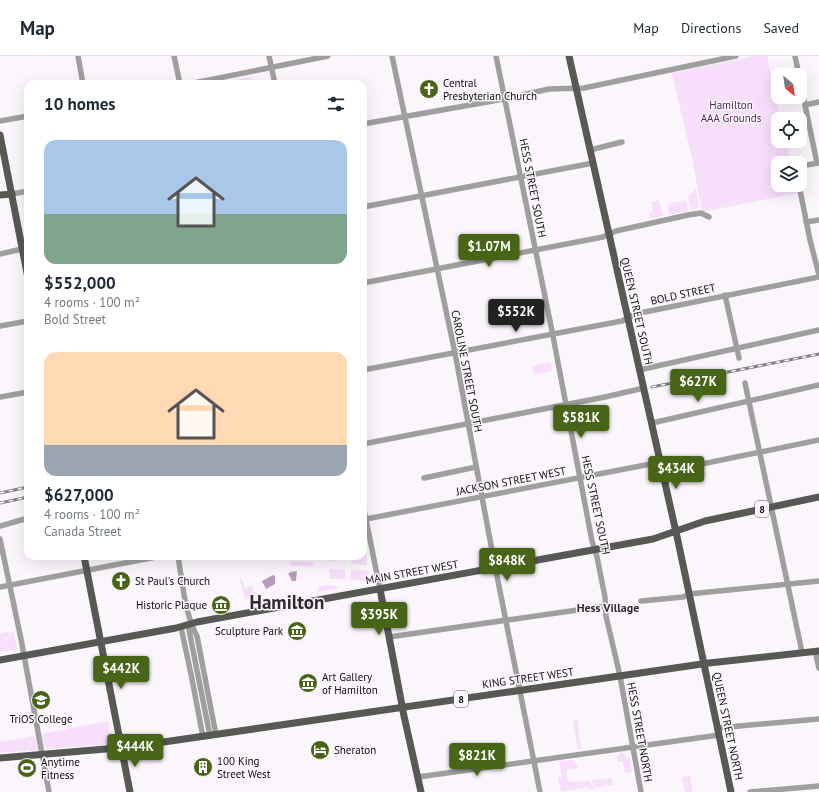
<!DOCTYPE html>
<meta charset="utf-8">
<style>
body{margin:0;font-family:"PT Sans",sans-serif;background:#f2f2f3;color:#1f2937;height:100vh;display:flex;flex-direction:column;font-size:15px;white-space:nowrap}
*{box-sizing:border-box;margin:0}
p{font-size:13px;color:#747a83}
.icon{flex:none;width:22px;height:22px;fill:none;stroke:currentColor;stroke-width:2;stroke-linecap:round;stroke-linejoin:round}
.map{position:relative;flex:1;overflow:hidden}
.details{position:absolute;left:24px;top:24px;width:343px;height:480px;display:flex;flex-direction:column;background:#fff;border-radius:12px;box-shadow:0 4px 16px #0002}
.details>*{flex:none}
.needle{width:26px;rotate:151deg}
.buttons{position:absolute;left:771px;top:12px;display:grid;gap:8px}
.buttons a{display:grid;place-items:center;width:36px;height:36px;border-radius:8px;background:#fff;box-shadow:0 4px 16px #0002;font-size:20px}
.price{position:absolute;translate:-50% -34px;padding:0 9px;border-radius:4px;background:#486517;color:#fff;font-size:13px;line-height:26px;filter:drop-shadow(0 1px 2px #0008)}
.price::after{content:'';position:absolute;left:50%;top:24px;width:12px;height:9px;margin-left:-6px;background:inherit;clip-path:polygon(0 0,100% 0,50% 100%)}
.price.current{background:#222;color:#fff}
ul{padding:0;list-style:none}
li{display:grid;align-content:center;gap:8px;height:212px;padding:0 20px}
li span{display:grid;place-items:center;height:124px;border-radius:12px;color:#555}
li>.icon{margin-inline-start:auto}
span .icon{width:72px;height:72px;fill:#fffc;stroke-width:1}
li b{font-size:17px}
h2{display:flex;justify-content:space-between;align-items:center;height:48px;padding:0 20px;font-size:17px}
header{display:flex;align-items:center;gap:24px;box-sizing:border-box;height:56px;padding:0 20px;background:#fff;border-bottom:1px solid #e0e1e3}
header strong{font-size:19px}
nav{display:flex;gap:22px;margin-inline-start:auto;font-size:14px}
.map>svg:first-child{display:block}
.green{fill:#f7defb}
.water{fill:#b99abf}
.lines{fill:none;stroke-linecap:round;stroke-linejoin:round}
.minor{stroke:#9fa09e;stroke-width:5.5}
.major{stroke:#575955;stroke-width:7}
.rail-casing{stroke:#838083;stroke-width:3}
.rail{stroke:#faf6fb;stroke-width:1.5;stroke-dasharray:4.5;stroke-linecap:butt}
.labels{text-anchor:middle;stroke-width:3;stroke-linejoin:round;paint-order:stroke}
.shield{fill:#faf6fb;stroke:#565356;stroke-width:1}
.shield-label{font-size:10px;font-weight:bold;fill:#0f0d0f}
.poi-label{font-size:11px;fill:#0f0d0f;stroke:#faf6fb;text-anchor:start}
.park-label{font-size:11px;fill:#512959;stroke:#faf6fb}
.street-label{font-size:11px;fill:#0f0d0f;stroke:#faf6fb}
.neighbourhood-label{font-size:12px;font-weight:bold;fill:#2f2b2f;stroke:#faf6fb}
.town-label{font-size:19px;font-weight:bold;fill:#2f2b2f;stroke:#faf6fb}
</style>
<header>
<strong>Map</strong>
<nav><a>Map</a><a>Directions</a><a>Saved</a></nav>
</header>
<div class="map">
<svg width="819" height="736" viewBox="0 0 819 736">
<rect width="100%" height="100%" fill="#faf6fb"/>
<g class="green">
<polygon points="755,0 767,0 781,63 778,63 778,85 786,85 791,107 778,107 778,129 796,129 798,137 702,156 693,107 672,17"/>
<polygon points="251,21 253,28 216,28"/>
<polygon points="696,133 699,152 691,154 688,141"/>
<polygon points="659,144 663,160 651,163 649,157 653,156 651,146"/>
<polygon points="686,144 688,155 669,159 667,148"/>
<polygon points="551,306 552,315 534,319 532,310"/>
<polygon points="363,498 367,499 367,509 351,508 352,500 363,500"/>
<polygon points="320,500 336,500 335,505 320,504"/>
<polygon points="291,505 313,506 313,510 290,510"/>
<polygon points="330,513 345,514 345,523 330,523"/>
<polygon points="351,514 369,515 368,525 350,524"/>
<polygon points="241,522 246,532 251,529 256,538 245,544 240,523"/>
<polygon points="324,529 335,530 339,532 318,536 319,530 324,530"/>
<polygon points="7,576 7,577 10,577 0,589 0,577"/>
<polygon points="12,576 14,577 17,593 0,596 0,590"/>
<polygon points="577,663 581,693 578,694 573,664"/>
<polygon points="108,665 112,688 47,693 44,690 42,680 42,678"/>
<polygon points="32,680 36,683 38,694 0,697 0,686"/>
<polygon points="620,697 624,697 626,701 630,701 632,716 625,717 623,705 618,706 617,702"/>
<polygon points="574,704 578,712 566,714 568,726 589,725 595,733 589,734 588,731 561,736 558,722 562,721 559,705"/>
<polygon points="690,720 693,736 685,736 682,721"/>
<polygon points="611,722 613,729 608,730 606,726 605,730 596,732 591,724"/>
</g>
<g class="water">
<polygon points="297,515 296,525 292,525 288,517 290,517 290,516"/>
<polygon points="273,519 275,520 275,528 266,533 262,525"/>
</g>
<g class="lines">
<g class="minor">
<polyline points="78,0 83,28"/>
<polyline points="174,0 180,28"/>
<polyline points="269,0 275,28"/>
<polyline points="392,0 455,297 494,505 540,736"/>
<polyline points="496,0 552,275 592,485 597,501 605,541 606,560 620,620 641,736"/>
<polyline points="795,0 799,19"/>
<polyline points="800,25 817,107"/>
<polyline points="189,28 328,0"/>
<polyline points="805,49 819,46"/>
<polyline points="0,65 28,60"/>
<polyline points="363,68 504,43 549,33 584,32 736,0"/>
<polyline points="590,94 622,86"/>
<polyline points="800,110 819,107"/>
<polyline points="799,129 810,184 819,219"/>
<polyline points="12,138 28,135"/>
<polyline points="363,151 593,107"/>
<polyline points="806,166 819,164"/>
<polyline points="0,198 22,193"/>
<polyline points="363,227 603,181 616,175 688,159 701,157 709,161"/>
<polyline points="725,239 739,302"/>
<polyline points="0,270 28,265"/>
<polyline points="363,314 622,265 635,258 819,221"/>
<polyline points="639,314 819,274"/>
<polyline points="745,327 802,596"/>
<polyline points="0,341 28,336"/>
<polyline points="652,367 819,329"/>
<polyline points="363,388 605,341 644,332"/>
<polyline points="663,416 819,384"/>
<polyline points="424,422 476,411"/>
<polyline points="363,449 380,533"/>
<polyline points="366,463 661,406"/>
<polyline points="0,470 28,462"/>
<polyline points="0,483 21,583 49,736"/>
<path d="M178,500C182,524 185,559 197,580L216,679"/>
<polyline points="0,531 161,500"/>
<polyline points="641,545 683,541 689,538 819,525"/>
<polyline points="188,569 210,680"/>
<polyline points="181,571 192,623 203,681"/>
<polyline points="389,581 605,550"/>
<polyline points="815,595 819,612"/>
<polyline points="717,672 819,663"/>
<polyline points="418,721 719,679"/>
<polyline points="750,736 819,730"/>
</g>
<g class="major">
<polyline points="569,0 678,485 731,736"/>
<polyline points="0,79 28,222"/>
<polyline points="0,139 12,138"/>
<polyline points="84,500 130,736"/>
<polyline points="380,533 404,660 421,736"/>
<polyline points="0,604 176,572 197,566 653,483 705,465 819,441"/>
<polyline points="0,702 129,691 709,607 819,595"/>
</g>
<g class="rail-casing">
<g id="rail">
<polyline points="652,331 819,298"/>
<polyline points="0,437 28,431"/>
<polyline points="0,447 28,441"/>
</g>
</g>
<use href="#rail" class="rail"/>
</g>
<defs>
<g id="church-disc" transform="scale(1)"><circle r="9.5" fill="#486517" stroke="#faf6fb"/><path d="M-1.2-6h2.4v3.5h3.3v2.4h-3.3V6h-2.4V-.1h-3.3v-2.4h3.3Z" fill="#fff"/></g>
<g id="museum-disc" transform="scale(1)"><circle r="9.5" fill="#486517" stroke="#faf6fb"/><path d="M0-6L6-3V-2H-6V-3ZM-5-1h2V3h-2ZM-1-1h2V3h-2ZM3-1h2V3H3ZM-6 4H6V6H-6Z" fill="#fff"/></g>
<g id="university-disc" transform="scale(1)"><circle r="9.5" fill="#486517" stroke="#faf6fb"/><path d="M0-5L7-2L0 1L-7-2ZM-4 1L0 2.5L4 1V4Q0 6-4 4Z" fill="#fff"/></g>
<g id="hotel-disc" transform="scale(1)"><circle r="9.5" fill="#486517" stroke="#faf6fb"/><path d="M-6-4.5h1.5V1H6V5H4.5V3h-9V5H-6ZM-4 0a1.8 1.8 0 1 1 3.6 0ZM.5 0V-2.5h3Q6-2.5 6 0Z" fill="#fff"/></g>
<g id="building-disc" transform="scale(1)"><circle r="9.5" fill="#486517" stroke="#faf6fb"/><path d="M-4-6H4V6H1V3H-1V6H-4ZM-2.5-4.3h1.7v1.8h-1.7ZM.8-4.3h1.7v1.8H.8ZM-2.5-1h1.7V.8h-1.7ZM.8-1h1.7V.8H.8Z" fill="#fff"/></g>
<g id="stadium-disc" transform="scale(1)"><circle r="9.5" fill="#486517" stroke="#faf6fb"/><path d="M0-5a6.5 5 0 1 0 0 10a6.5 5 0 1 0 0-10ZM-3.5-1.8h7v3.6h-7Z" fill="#fff"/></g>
</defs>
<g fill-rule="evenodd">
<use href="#church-disc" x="429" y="33"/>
<use href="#church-disc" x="121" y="525"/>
<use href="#museum-disc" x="221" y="549"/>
<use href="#museum-disc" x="297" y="575"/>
<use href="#museum-disc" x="308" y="627"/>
<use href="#university-disc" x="41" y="644"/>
<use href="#hotel-disc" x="320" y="694"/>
<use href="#building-disc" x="203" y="711"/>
<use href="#stadium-disc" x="27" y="712"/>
</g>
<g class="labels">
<g class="shield">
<rect x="755" y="445" width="14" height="16" rx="3"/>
<rect x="454" y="635" width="14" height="16" rx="3"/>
</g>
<g class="shield-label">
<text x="762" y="457">8</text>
<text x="461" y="647">8</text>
</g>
<g class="poi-label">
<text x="443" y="31">Central<tspan x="443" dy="13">Presbyterian Church</tspan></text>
<text x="135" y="529">St Paul's Church</text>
<text x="207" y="553" text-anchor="end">Historic Plaque</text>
<text x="283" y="579" text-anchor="end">Sculpture Park</text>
<text x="322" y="625">Art Gallery<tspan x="322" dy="13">of Hamilton</tspan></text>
<text x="41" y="667" text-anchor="middle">TriOS College</text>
<text x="334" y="698">Sheraton</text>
<text x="217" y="709">100 King<tspan x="217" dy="13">Street West</tspan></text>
<text x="41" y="710">Anytime<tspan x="41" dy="13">Fitness</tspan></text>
</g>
<g class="park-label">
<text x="731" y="53">Hamilton<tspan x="731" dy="13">AAA Grounds</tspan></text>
</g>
<g class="street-label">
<text transform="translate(533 132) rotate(79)" y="4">HESS STREET SOUTH</text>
<text transform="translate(683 238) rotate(-12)" y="4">BOLD STREET</text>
<text transform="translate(637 255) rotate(77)" y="4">QUEEN STREET SOUTH</text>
<text transform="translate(467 315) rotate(79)" y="4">CAROLINE STREET SOUTH</text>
<text transform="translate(511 425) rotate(-11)" y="4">JACKSON STREET WEST</text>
<text transform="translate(596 449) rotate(78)" y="4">HESS STREET SOUTH</text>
<text transform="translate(412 516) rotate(-10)" y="4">MAIN STREET WEST</text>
<text transform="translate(528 622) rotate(-8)" y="4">KING STREET WEST</text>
<text transform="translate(728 670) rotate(78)" y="4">QUEEN STREET NORTH</text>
<text transform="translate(640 676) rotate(80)" y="4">HESS STREET NORTH</text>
</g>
<g class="neighbourhood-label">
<text x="608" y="556">Hess Village</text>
</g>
<g class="town-label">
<text x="287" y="553">Hamilton</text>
</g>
</g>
</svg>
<div class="buttons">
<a><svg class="needle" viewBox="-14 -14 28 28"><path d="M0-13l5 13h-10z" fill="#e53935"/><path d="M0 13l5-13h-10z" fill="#747a83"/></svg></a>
<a><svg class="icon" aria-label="locate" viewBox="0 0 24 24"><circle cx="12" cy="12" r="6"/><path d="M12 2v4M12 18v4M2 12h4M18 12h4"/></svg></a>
<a><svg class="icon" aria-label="layers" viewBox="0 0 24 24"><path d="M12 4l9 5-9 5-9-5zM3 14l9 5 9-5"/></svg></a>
</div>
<b class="price" style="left:489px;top:212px">$1.07M</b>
<b class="price current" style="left:516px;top:277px">$552K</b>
<b class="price" style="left:698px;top:347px">$627K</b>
<b class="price" style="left:581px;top:383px">$581K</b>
<b class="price" style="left:676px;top:434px">$434K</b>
<b class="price" style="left:507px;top:526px">$848K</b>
<b class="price" style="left:379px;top:580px">$395K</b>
<b class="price" style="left:121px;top:634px">$442K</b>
<b class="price" style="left:135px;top:712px">$444K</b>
<b class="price" style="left:477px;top:721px">$821K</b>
<section class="details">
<h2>10 homes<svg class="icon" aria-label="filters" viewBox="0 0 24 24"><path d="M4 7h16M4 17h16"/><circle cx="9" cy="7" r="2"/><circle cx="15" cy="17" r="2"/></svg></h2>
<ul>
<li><span style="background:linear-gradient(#a9c7e8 60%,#7fa58c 0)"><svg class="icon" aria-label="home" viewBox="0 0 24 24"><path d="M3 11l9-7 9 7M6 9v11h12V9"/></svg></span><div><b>$552,000</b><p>4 rooms · 100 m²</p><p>Bold Street</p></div></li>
<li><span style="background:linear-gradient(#ffd9b3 75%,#9aa5b1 0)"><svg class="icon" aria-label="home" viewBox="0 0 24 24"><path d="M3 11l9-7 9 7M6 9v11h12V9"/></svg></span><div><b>$627,000</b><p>4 rooms · 100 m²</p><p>Canada Street</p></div></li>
</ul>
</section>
</div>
